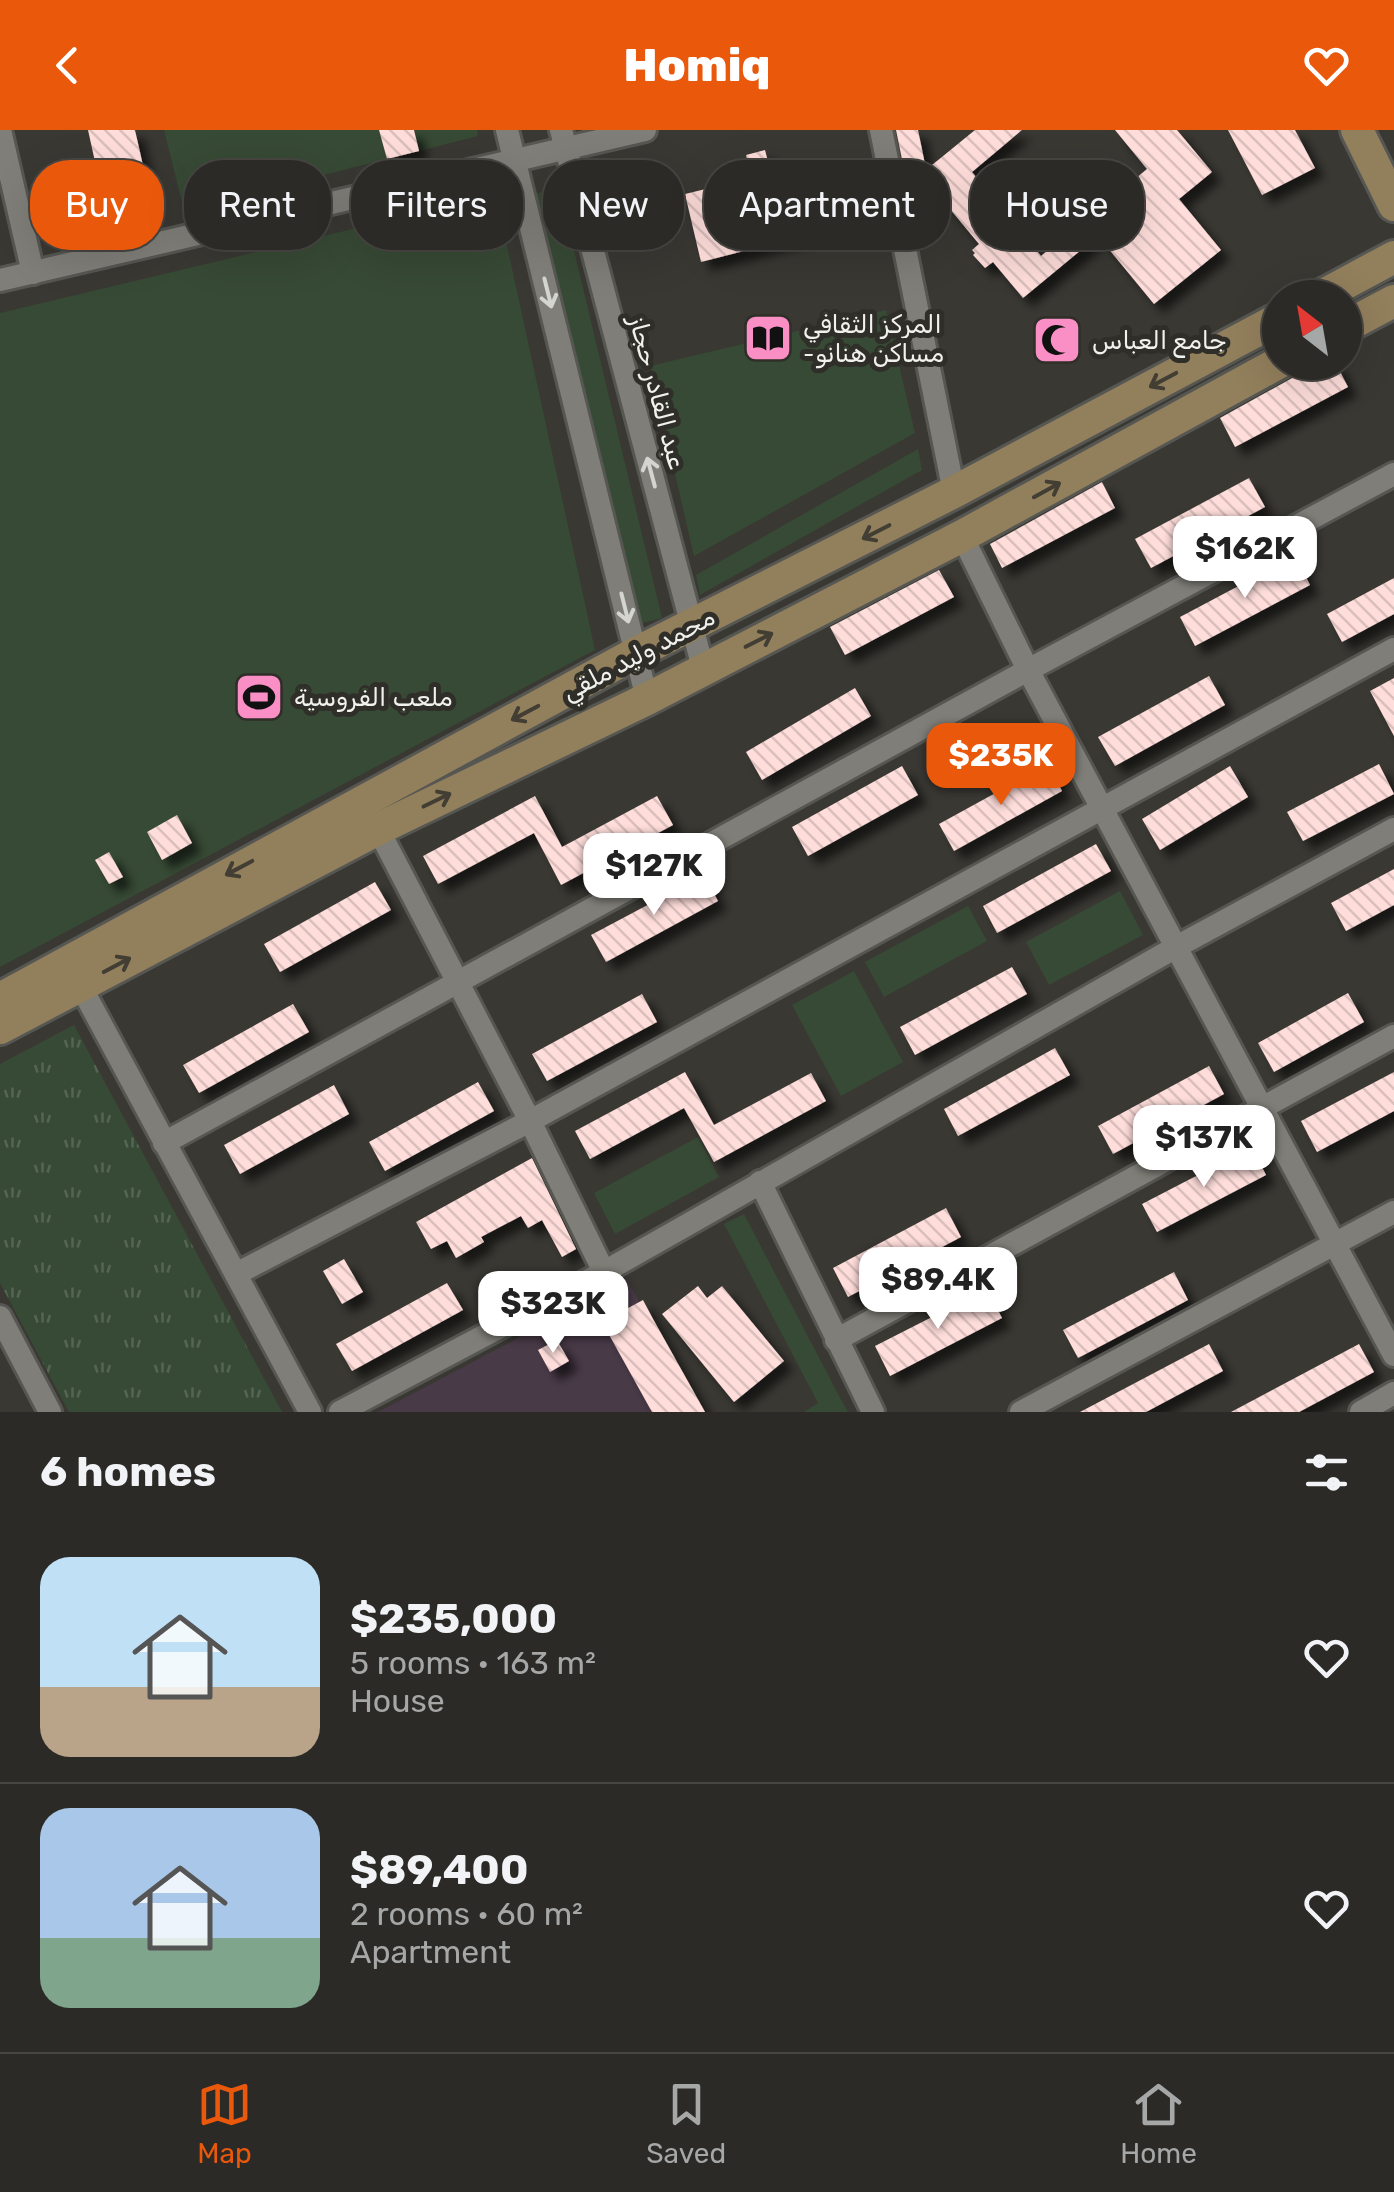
<!DOCTYPE html>
<meta charset="utf-8">
<style>
body{margin:0;font-family:Rubik,"Noto Sans Arabic",sans-serif;background:#33322e;color:#f1f3f6;height:100vh;display:flex;flex-direction:column;font-size:38px;white-space:nowrap}
*{box-sizing:border-box;margin:0}
p{font-size:32px;color:#a6a7a7}
.icon{flex:none;width:55px;height:55px;fill:none;stroke:currentColor;stroke-width:2;stroke-linecap:round;stroke-linejoin:round}
.map{position:relative;height:1282px;overflow:hidden}
.side{display:flex;flex-direction:column;background:#2b2a26;flex:1}
.side>*{flex:none}
.guide{position:absolute;left:30px;top:30px;width:1335px;height:90px;display:flex;gap:20px}
.needle{width:65px;rotate:329deg}
.fabs{position:absolute;left:1262px;top:150px;display:grid;gap:20px}
.fabs a{display:grid;place-items:center;width:100px;height:100px;border-radius:50%;background:#2b2a26;box-shadow:0 10px 40px #0002,0 0 0 2px #474643;font-size:50px}
.price{position:absolute;translate:-50% -85px;padding:0 22px;border-radius:20px;background:#fff;color:#222;font-size:32px;line-height:65px;filter:drop-shadow(0 2px 5px #0008)}
.price::after{content:'';position:absolute;left:50%;top:60px;width:30px;height:22px;margin-left:-15px;background:inherit;clip-path:polygon(0 0,100% 0,50% 100%)}
.price.active{background:#ea580c;color:#fff}
ul{padding:0;list-style:none}
li{display:flex;align-items:center;gap:30px;height:250px;padding:0 40px}
li+li{border-top:2px solid #474643}
li span{display:grid;place-items:center;flex:none;width:280px;height:200px;border-radius:30px;color:#555}
li>.icon{margin-inline-start:auto}
span .icon{width:120px;height:120px;fill:#fffc;stroke-width:1}
li b{font-size:42px}
h2{display:flex;justify-content:space-between;align-items:center;height:120px;padding:0 40px;font-size:42px}
.pill{padding:0 35px;border-radius:40px;background:#2b2a26;box-shadow:0 10px 40px #0002,0 0 0 2px #474643;font-size:35px;line-height:90px}
.pill.active{background:#ea580c;color:#fff}
header{display:flex;justify-content:space-between;align-items:center;height:130px;padding:0 40px;background:#ea580c;color:#fff;font-size:45px;font-weight:800}
.tabs{display:flex;justify-content:space-around;align-items:center;height:140px;border-top:2px solid #474643;background:#2b2a26;font-size:28px;color:#a6a7a7}
.tabs a{display:grid;justify-items:center;gap:5px}
.tabs .active{color:#ea580c}
.map>svg:first-child{display:block}
.education{fill:#493a48}
.grass{fill:#374a35}
.park{fill:url(#park-tufts)}
.building{fill:url(#building-back-hatch);filter:url(#shadow)}
.lines{fill:none;stroke-linecap:round;stroke-linejoin:round}
.street-casing{stroke:#565652;stroke-width:28}
.secondary-casing{stroke:#565652;stroke-width:38}
.street{stroke:#7f7e78;stroke-width:22}
.secondary{stroke:#927f5c;stroke-width:32}
.oneway{stroke:#d4d4d0}
.oneway2{stroke:#433e33}
.labels{text-anchor:middle;stroke-width:10;stroke-linejoin:round;paint-order:stroke}
.poi-label{font-size:25px;fill:#f1f1ed;stroke:#2f2e29;text-anchor:start}
.street-label{font-size:25px;fill:#f1f1ed;stroke:#2f2e29}
</style>
<header><svg class="icon" aria-label="back" viewBox="0 0 24 24"><path d="M15 5l-7 7 7 7"/></svg>Homiq<svg class="icon" aria-label="heart" viewBox="0 0 24 24"><path d="M12 20l-8-8c-3-5 5-10 8-4 3-6 11-1 8 4z"/></svg></header>
<div class="map">
<svg width="1394" height="1282" viewBox="0 0 1394 1282">
<defs>
<pattern id="park-tufts" width="24" height="20" patternUnits="userSpaceOnUse" patternTransform="scale(2.5)"><rect width="24" height="20" fill="#374a35"/><path d="M3 7l-1-3M5 7V3M7 7l1-3M15 17l-1-3M17 17v-4M19 17l1-3" fill="none" stroke="#546553"/></pattern>
<pattern id="building-back-hatch" width="6" height="6" patternUnits="userSpaceOnUse" patternTransform="scale(2.5)"><rect width="6" height="6" fill="#feddda"/><path d="M-1 5l2 2M0 0l6 6M5-1l2 2" fill="none" stroke="#dabfbd"/></pattern>
<filter id="shadow"><feDropShadow dx="9" dy="9" stdDeviation="5" flood-color="#0009"/></filter>
</defs>
<rect width="100%" height="100%" fill="#393833"/>
<polygon class="education" points="626,1148 700,1282 378,1282 505,1215"/>
<g class="grass">
<polygon points="164,0 379,0 387,29 184,80"/>
<polygon points="414,0 477,0 478,6 419,21"/>
<polygon points="559,58 662,488 638,494 535,64"/>
<polygon points="496,65 595,520 0,837 0,183"/>
<polygon points="886,180 915,303 694,426 650,236"/>
<polygon points="918,319 922,340 700,465 696,445"/>
<polygon points="1120,761 1143,805 1049,855 1026,812"/>
<polygon points="968,776 987,811 884,867 865,832"/>
<polygon points="854,841 903,932 841,966 792,875"/>
<polygon points="698,1007 719,1047 615,1104 594,1063"/>
<polygon points="744,1084 837,1262 848,1282 804,1282 818,1273 724,1094"/>
</g>
<polygon class="park" points="74,895 282,1282 69,1282 0,1153 0,934"/>
<g class="building">
<polygon points="88,0 135,0 146,49 101,59"/>
<polygon points="379,0 414,0 419,21 387,29"/>
<polygon points="896,0 918,0 926,39 905,44"/>
<polygon points="975,0 1022,0 972,42 1041,126 1147,39 1115,0 1177,0 1212,42 1179,69 1221,120 1154,174 1098,106 1023,168 993,132 985,138 973,125 975,123 972,120 979,114 921,44"/>
<polygon points="1228,0 1295,0 1315,38 1262,65"/>
<polygon points="765,20 773,51 838,35 852,93 701,132 685,64 751,48 746,25"/>
<polygon points="1321,232 1335,232 1348,257 1235,317 1220,288"/>
<polygon points="1249,348 1265,377 1151,438 1135,409"/>
<polygon points="1102,352 1115,378 1002,438 990,414"/>
<polygon points="1295,426 1310,455 1195,516 1180,487"/>
<polygon points="939,440 954,467 845,525 830,497"/>
<polygon points="1394,448 1394,484 1342,512 1327,484"/>
<polygon points="1209,546 1225,575 1115,636 1098,607"/>
<polygon points="1394,548 1394,606 1370,561"/>
<polygon points="855,558 871,586 762,650 746,622"/>
<polygon points="1048,634 1062,661 954,721 939,694"/>
<polygon points="1379,634 1394,664 1303,711 1287,682"/>
<polygon points="902,636 918,665 808,726 792,697"/>
<polygon points="1230,636 1248,667 1160,720 1142,689"/>
<polygon points="535,666 562,717 657,666 673,695 561,755 534,703 438,754 423,726"/>
<polygon points="177,685 192,713 162,730 147,702"/>
<polygon points="1096,714 1111,741 997,803 983,776"/>
<polygon points="109,722 123,747 109,754 95,730"/>
<polygon points="1394,739 1394,775 1346,801 1331,773"/>
<polygon points="704,745 718,771 606,832 591,805"/>
<polygon points="375,752 391,780 280,842 264,814"/>
<polygon points="1012,837 1027,864 915,925 900,897"/>
<polygon points="1348,863 1364,892 1274,942 1258,913"/>
<polygon points="642,864 657,892 547,951 532,924"/>
<polygon points="293,874 309,902 199,963 183,935"/>
<polygon points="1055,918 1070,945 958,1006 944,979"/>
<polygon points="1209,936 1224,964 1113,1024 1098,996"/>
<polygon points="685,942 714,995 811,943 826,971 714,1032 684,978 590,1029 575,1001"/>
<polygon points="1394,942 1394,981 1317,1022 1301,991"/>
<polygon points="478,952 494,981 385,1041 369,1012"/>
<polygon points="334,955 349,984 240,1044 224,1015"/>
<polygon points="1252,1017 1266,1045 1157,1102 1142,1074"/>
<polygon points="532,1028 576,1119 562,1127 542,1090 528,1098 521,1086 481,1107 484,1112 456,1128 447,1111 431,1119 416,1092"/>
<polygon points="946,1078 961,1107 848,1167 833,1138"/>
<polygon points="344,1129 363,1162 342,1174 323,1141"/>
<polygon points="1174,1142 1188,1170 1078,1228 1063,1200"/>
<polygon points="447,1153 463,1180 352,1241 336,1214"/>
<polygon points="698,1156 707,1168 722,1156 784,1231 734,1272 662,1184"/>
<polygon points="987,1159 1002,1188 890,1246 875,1216"/>
<polygon points="643,1170 653,1189 705,1282 652,1282 602,1192"/>
<polygon points="557,1210 569,1231 550,1242 538,1220"/>
<polygon points="1209,1214 1223,1241 1146,1282 1080,1282"/>
<polygon points="1359,1214 1374,1242 1299,1282 1231,1282"/>
</g>
<g class="lines">
<g class="street-casing">
<g id="street">
<polyline points="0,0 33,143"/>
<polyline points="507,0 647,569"/>
<polyline points="561,0 703,538"/>
<polyline points="881,0 954,362"/>
<polyline points="0,150 645,0"/>
<polyline points="962,406 1028,540 1394,1225"/>
<polyline points="378,699 530,991 604,1142"/>
<polyline points="80,855 310,1282"/>
<polyline points="164,1013 1028,540 1394,344"/>
<polyline points="760,1052 873,1282"/>
<polyline points="236,1144 530,991 1394,519"/>
<polyline points="0,1187 50,1282"/>
<polyline points="836,1210 1394,906"/>
<polyline points="340,1282 604,1142 1178,816 1394,699"/>
<polyline points="1021,1282 1394,1082"/>
<polyline points="1361,1282 1394,1263"/>
</g>
</g>
<g class="secondary-casing">
<g id="secondary">
<polyline points="1357,0 1394,75"/>
<polyline points="1318,168 1394,127"/>
<polyline points="1345,197 1394,171"/>
<polyline points="0,869 636,523 954,362 1280,188"/>
<polyline points="0,898 378,699 647,569 962,406 1280,232"/>
</g>
</g>
<use href="#street" class="street"/>
<use href="#secondary" class="secondary"/>
</g>
<defs><path id="oneway-shaft" d="M-6 0H5M1.5-3L5.5 0L1.5 3" fill="none" stroke-width="1.6" stroke-linecap="round" stroke-linejoin="round" transform="scale(2.5)"/></defs>
<g class="oneway">
<use href="#oneway-shaft" transform="translate(548 163) rotate(76)"/>
<use href="#oneway-shaft" transform="translate(651 342) rotate(-105)"/>
<use href="#oneway-shaft" transform="translate(625 478) rotate(76)"/>
</g>
<g class="oneway2">
<use href="#oneway-shaft" transform="translate(1163 250) rotate(152)"/>
<use href="#oneway-shaft" transform="translate(1047 360) rotate(-29)"/>
<use href="#oneway-shaft" transform="translate(876 402) rotate(153)"/>
<use href="#oneway-shaft" transform="translate(759 510) rotate(-27)"/>
<use href="#oneway-shaft" transform="translate(525 583) rotate(152)"/>
<use href="#oneway-shaft" transform="translate(437 670) rotate(-26)"/>
<use href="#oneway-shaft" transform="translate(239 738) rotate(152)"/>
<use href="#oneway-shaft" transform="translate(117 835) rotate(-28)"/>
</g>
<defs>
<g id="library-square" transform="scale(2.5)"><rect x="-9" y="-9" width="18" height="18" rx="4" fill="#fa8fc6" stroke="#2f2e29"/><path d="M-6-4Q-3-5.5-.7-3.5V5Q-3 3-6 4ZM6-4Q3-5.5 .7-3.5V5Q3 3 6 4Z" fill="#111"/></g>
<g id="mosque-square" transform="scale(2.5)"><rect x="-9" y="-9" width="18" height="18" rx="4" fill="#fa8fc6" stroke="#2f2e29"/><path d="M3.5-4.9A6 6 0 1 0 3.5 4.9A5 5 0 1 1 3.5-4.9Z" fill="#111"/></g>
<g id="stadium-square" transform="scale(2.5)"><rect x="-9" y="-9" width="18" height="18" rx="4" fill="#fa8fc6" stroke="#2f2e29"/><path d="M0-5a6.5 5 0 1 0 0 10a6.5 5 0 1 0 0-10ZM-3.5-1.8h7v3.6h-7Z" fill="#111"/></g>
</defs>
<g fill-rule="evenodd">
<use href="#library-square" x="768" y="208"/>
<use href="#mosque-square" x="1057" y="210"/>
<use href="#stadium-square" x="259" y="567"/>
</g>
<g class="labels">
<g class="poi-label">
<text x="803" y="203">المركز الثقافي<tspan x="803" dy="29">-مساكن هنانو</tspan></text>
<text x="1092" y="219">جامع العباس</text>
<text x="294" y="576">ملعب الفروسية</text>
</g>
<g class="street-label">
<text transform="translate(658 262) rotate(75)" y="9">عبد القادر حجاز</text>
<text transform="translate(638 524) rotate(-28)" y="9">محمد وليد ملقي</text>
</g>
</g>
</svg>
<div class="fabs">
<a><svg class="needle" viewBox="-14 -14 28 28"><path d="M0-13l5 13h-10z" fill="#e53935"/><path d="M0 13l5-13h-10z" fill="#a6a7a7"/></svg></a>
</div>
<b class="price" style="left:1245px;top:471px">$162K</b>
<b class="price active" style="left:1001px;top:678px">$235K</b>
<b class="price" style="left:654px;top:788px">$127K</b>
<b class="price" style="left:1204px;top:1060px">$137K</b>
<b class="price" style="left:938px;top:1202px">$89.4K</b>
<b class="price" style="left:553px;top:1226px">$323K</b>
<div class="guide">
<a class="pill active">Buy</a>
<a class="pill">Rent</a>
<a class="pill">Filters</a>
<a class="pill">New</a>
<a class="pill">Apartment</a>
<a class="pill">House</a>
</div>
</div>
<section class="side">
<h2>6 homes<svg class="icon" aria-label="filters" viewBox="0 0 24 24"><path d="M4 7h16M4 17h16"/><circle cx="9" cy="7" r="2"/><circle cx="15" cy="17" r="2"/></svg></h2>
<ul>
<li><span style="background:linear-gradient(#bfe0f5 65%,#b9a48a 0)"><svg class="icon" aria-label="home" viewBox="0 0 24 24"><path d="M3 11l9-7 9 7M6 9v11h12V9"/></svg></span><div><b>$235,000</b><p>5 rooms · 163 m²</p><p>House</p></div><svg class="icon" aria-label="heart" viewBox="0 0 24 24"><path d="M12 20l-8-8c-3-5 5-10 8-4 3-6 11-1 8 4z"/></svg></li>
<li><span style="background:linear-gradient(#a9c7e8 65%,#7fa58c 0)"><svg class="icon" aria-label="home" viewBox="0 0 24 24"><path d="M3 11l9-7 9 7M6 9v11h12V9"/></svg></span><div><b>$89,400</b><p>2 rooms · 60 m²</p><p>Apartment</p></div><svg class="icon" aria-label="heart" viewBox="0 0 24 24"><path d="M12 20l-8-8c-3-5 5-10 8-4 3-6 11-1 8 4z"/></svg></li>
</ul>
</section>
<nav class="tabs">
<a class="active"><svg class="icon" aria-label="map" viewBox="0 0 24 24"><path d="M3 6l6-2 6 2 6-2v14l-6 2-6-2-6 2zM9 4v14M15 6v14"/></svg>Map</a>
<a><svg class="icon" aria-label="saved" viewBox="0 0 24 24"><path d="M7 4h10v16l-5-4-5 4z"/></svg>Saved</a>
<a><svg class="icon" aria-label="home" viewBox="0 0 24 24"><path d="M3 11l9-7 9 7M6 9v11h12V9"/></svg>Home</a>
</nav>
